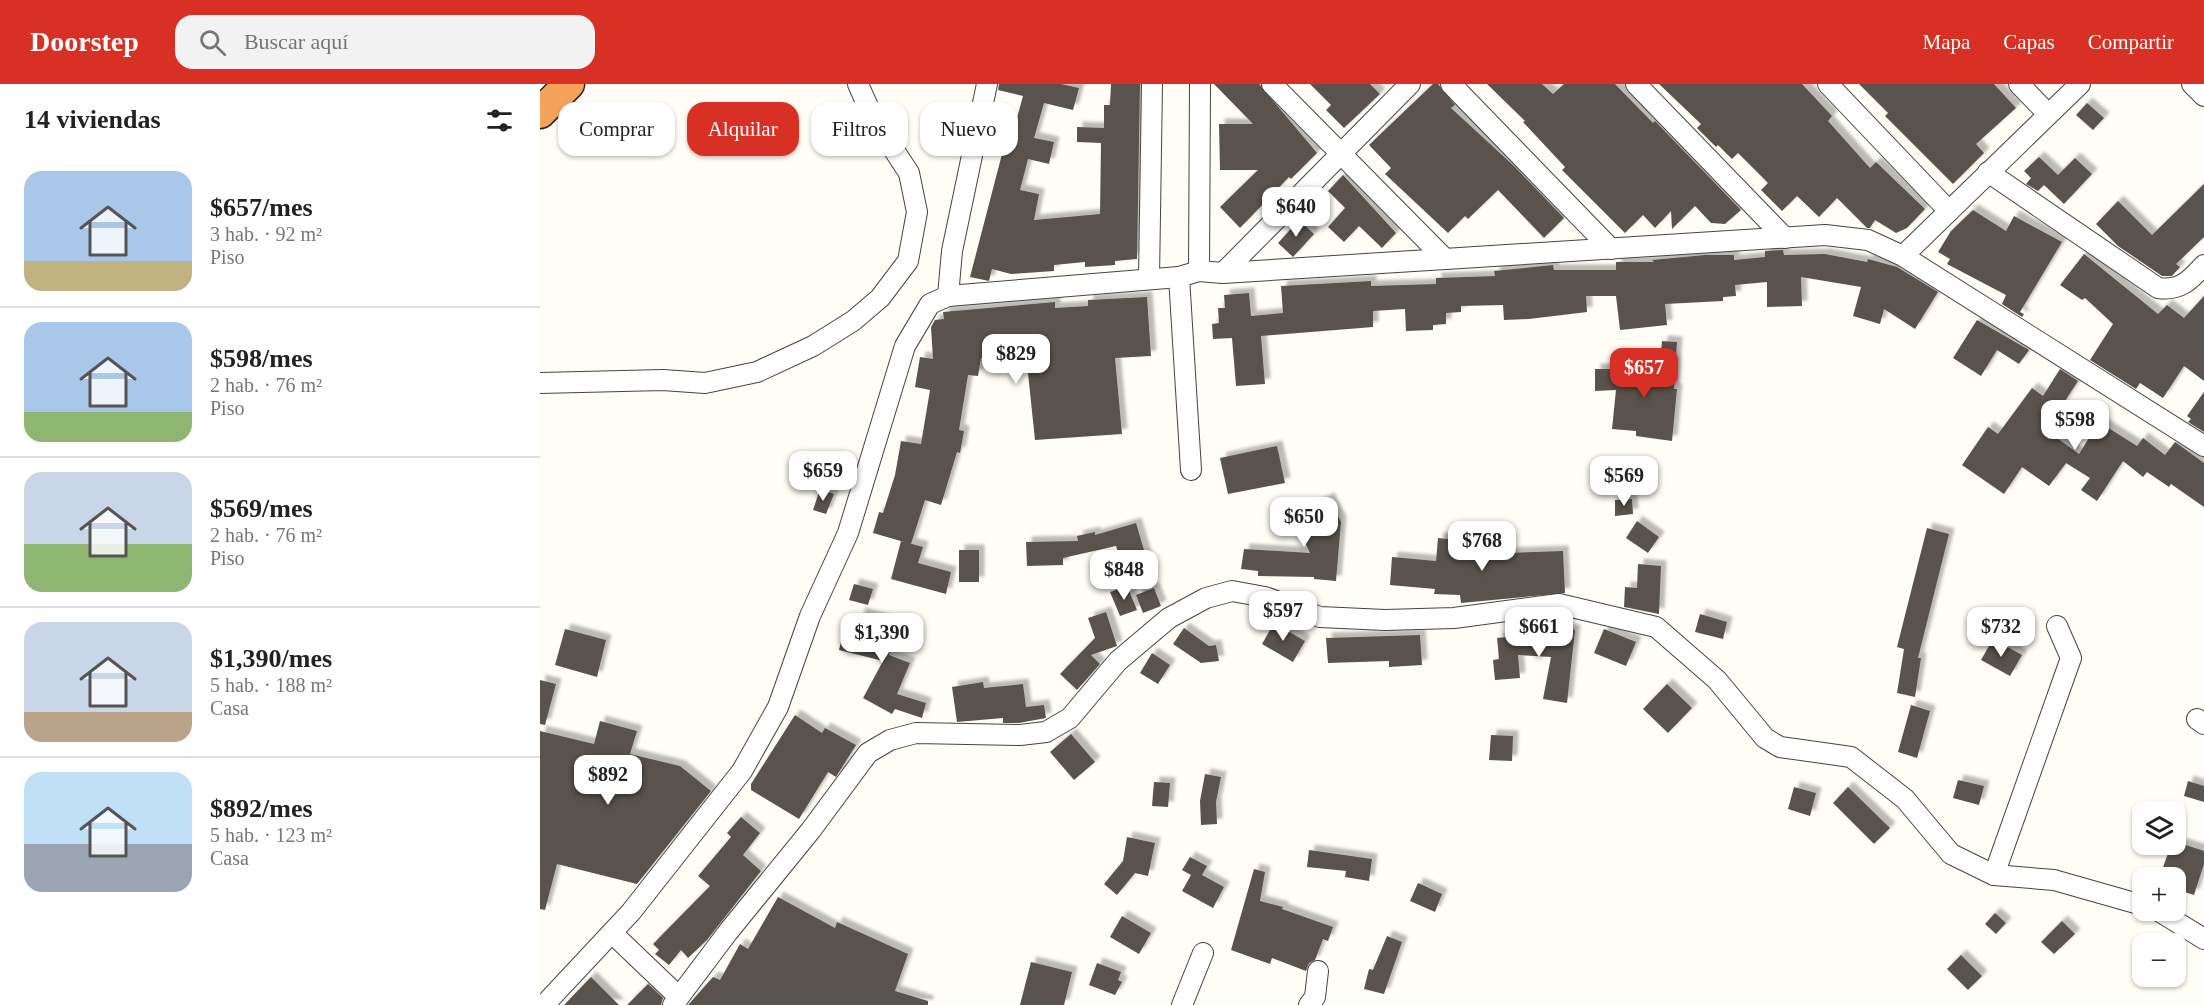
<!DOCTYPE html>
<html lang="es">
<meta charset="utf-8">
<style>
body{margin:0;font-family:Georgia,serif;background:#f2f2f2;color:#222;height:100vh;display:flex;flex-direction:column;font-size:22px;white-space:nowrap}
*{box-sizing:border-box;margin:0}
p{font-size:20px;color:#767676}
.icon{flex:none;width:33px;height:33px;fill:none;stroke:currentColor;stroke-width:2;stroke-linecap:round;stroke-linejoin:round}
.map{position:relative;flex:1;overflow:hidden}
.drawer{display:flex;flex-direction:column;background:#fff;width:540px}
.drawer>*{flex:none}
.top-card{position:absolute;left:18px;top:18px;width:570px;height:54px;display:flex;gap:12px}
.tools{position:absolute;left:1592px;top:717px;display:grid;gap:12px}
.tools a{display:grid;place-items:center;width:54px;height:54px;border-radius:12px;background:#fff;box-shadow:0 2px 4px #0004;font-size:30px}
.price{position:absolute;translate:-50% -51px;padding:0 14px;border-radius:12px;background:#fff;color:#222;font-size:20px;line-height:39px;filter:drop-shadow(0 2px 3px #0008)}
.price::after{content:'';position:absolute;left:50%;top:36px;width:18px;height:14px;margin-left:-9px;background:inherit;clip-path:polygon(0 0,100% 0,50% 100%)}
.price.active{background:#d93025;color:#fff}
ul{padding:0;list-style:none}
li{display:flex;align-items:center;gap:18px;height:150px;padding:0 24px}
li+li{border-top:2px solid #e0e0e0}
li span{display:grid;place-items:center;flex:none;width:168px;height:120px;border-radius:18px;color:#555}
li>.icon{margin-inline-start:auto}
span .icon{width:72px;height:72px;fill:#fffc;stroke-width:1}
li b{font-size:26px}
h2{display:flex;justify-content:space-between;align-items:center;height:72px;padding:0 24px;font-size:26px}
.tag{padding:0 21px;border-radius:18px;background:#fff;box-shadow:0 2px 4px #0004;font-size:21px;line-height:54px}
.tag.active{background:#d93025;color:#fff}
header{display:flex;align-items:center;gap:36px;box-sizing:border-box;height:84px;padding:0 30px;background:#d93025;color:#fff}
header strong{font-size:28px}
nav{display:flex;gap:33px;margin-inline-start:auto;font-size:21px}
.search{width:420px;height:54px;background:#f2f2f2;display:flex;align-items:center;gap:15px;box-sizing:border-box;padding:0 21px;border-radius:18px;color:#767676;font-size:22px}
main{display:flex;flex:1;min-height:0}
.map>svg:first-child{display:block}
.building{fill:#5a524d;filter:url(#shadow)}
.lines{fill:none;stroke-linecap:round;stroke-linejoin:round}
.minor-casing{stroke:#444;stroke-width:22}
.highway-casing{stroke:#222;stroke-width:33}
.minor{stroke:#fff;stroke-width:20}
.highway{stroke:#f5a25d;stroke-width:30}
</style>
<header>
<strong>Doorstep</strong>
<div class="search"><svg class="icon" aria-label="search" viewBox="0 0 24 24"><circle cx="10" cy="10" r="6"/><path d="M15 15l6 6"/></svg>Buscar aquí</div>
<nav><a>Mapa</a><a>Capas</a><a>Compartir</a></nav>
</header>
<main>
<section class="drawer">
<h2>14 viviendas<svg class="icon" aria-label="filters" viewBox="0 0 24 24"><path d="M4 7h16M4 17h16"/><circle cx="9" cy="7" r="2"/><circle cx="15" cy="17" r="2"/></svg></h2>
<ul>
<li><span style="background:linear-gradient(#a9c7e8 75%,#c2b280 0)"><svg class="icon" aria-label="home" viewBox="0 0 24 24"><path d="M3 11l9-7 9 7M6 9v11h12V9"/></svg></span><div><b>$657/mes</b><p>3 hab. · 92 m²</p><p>Piso</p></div></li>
<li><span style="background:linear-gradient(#a9c7e8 75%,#8fb573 0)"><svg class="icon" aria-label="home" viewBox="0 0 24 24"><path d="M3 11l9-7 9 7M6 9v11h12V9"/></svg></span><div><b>$598/mes</b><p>2 hab. · 76 m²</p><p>Piso</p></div></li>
<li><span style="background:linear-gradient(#c9d6e8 60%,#8fb573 0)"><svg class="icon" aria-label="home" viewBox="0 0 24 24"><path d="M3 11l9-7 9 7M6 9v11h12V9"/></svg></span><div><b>$569/mes</b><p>2 hab. · 76 m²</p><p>Piso</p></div></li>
<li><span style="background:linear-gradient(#c9d6e8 75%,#b9a48a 0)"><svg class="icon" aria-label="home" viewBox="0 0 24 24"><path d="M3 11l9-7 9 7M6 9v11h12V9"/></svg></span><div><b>$1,390/mes</b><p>5 hab. · 188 m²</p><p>Casa</p></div></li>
<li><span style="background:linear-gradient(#bfe0f5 60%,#9aa5b1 0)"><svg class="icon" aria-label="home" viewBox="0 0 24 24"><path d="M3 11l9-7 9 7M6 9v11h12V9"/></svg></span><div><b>$892/mes</b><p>5 hab. · 123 m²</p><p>Casa</p></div></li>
</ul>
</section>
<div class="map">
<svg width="1664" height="921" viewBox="0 0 1664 921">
<defs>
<filter id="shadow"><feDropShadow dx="5.5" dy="-5.5" stdDeviation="1.5" flood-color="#0004"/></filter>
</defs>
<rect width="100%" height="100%" fill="#fffdf5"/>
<g class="building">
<polygon points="459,0 521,0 539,4 533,26 504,19 494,54 514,58 509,80 488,75 480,106 499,110 494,136 560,130 561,59 537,58 537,43 564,44 564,21 570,21 571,0 600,0 597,175 575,177 575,181 545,183 545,178 514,181 514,187 471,190 452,185 449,197 430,193 468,47 473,48 483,12 458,6"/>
<polygon points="674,0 719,0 777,69 751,95 749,93 700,144 680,123 718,86 680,86 679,40 713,40"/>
<polygon points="770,0 830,0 840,10 804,44 786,26 791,21"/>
<polygon points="893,0 898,0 915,21 911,24 974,82 1024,134 1004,154 958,106 928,135 925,132 908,149 845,90 851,84 829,61"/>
<polygon points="947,0 1002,0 1013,10 1024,0 1075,0 1113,39 1115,37 1201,126 1185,140 1171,139 1155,122 1132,145 1131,127 1115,144 1103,131 1085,149 1022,86 1025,83 983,38 985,37"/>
<polygon points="1119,0 1262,0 1292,32 1288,37 1330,84 1336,78 1385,125 1367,144 1356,149 1335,136 1330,144 1327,144 1297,114 1279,133 1257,112 1242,127 1221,106 1228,99 1198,69 1192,75 1178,61 1176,63 1157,44 1161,40"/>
<polygon points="1319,0 1454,0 1476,24 1436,60 1444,69 1413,100 1345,32 1348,29"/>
<polygon points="1547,19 1564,34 1553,46 1536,31"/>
<polygon points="1499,73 1518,91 1535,74 1552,90 1524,120 1504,101 1498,107 1486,100 1491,94 1484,87"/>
<polygon points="803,91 856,149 842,164 819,142 804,158 788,143 805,124 788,107"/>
<polygon points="1664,100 1664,153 1636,180 1640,183 1632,192 1622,192 1578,162 1556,140 1578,117 1612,151"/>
<polygon points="1433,126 1466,147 1474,132 1522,158 1480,228 1484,230 1482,233 1462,220 1466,211 1407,180 1410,175 1398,168 1411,147"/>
<polygon points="759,136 774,150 753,173 738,159"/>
<polygon points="1243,166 1244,171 1285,170 1327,178 1328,175 1357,183 1398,208 1375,245 1344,225 1340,240 1313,232 1321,203 1261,193 1262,222 1227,223 1227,198 1195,201 1196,212 1183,213 1183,217 1125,220 1127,241 1080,246 1076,212 1046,212 1047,228 989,235 964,236 963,221 921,222 921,228 906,229 906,240 893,241 893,246 866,247 865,225 833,227 833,243 721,252 725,300 696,302 692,254 673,255 672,240 679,239 678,224 685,224 684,211 709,209 711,232 743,229 741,202 831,197 831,202 896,200 896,194 955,192 954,187 1013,181 1014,186 1076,186 1076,178 1114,178 1112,176 1165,171 1194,171 1194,176 1225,173 1225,167"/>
<polygon points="1544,170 1618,230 1627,221 1644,234 1664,212 1664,297 1644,282 1623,314 1600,299 1596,305 1550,276 1573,240 1545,214 1542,216 1520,201"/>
<polygon points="607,213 611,272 575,274 582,350 495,356 486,270 441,274 438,292 428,291 419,346 424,347 420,369 417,368 401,421 385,416 371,460 333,449 339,428 343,429 355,391 361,357 381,360 390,306 375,303 380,273 393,275 391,243 395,236 404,235 403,228 515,218 515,224 548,222 548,216"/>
<polygon points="1437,236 1489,266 1479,280 1457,266 1441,292 1413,274"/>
<polygon points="1122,257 1137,258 1134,305 1137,305 1132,357 1096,352 1096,347 1072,345 1076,306 1055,307 1055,285 1084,285 1085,299 1118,303"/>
<polygon points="1520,285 1538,297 1506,346 1539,370 1559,338 1597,362 1603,354 1625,371 1635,358 1664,379 1664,423 1631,400 1629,403 1607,388 1603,393 1583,377 1557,417 1541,406 1550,394 1526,379 1509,402 1482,383 1464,410 1422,381 1448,343 1458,350 1492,304 1503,312"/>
<polygon points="1664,308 1664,348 1648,338 1651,335 1647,332"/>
<polygon points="737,362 745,399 688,410 680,374"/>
<polygon points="280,405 294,410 286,430 273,426"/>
<polygon points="789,414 801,438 796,497 774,495 774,493 718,492 718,487 701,485 704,465 770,469 752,432"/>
<polygon points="1092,415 1093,430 1075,432 1075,416"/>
<polygon points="1097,437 1119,453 1108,469 1086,454"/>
<polygon points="596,439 607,476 583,482 576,462 523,474 523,481 487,482 486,458 538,457 537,452 555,448 555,451"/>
<polygon points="1387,444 1409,450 1378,574 1381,574 1375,613 1357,609 1364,565 1357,563"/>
<polygon points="898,454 965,461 966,469 1023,467 1025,509 921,519 920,511 894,510 895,505 850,501 852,473 896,477"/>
<polygon points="361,457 383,463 378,479 411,488 406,510 351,495"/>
<rect x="419" y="466" width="20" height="32"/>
<polygon points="1098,480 1121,482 1119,530 1084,523 1085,503 1097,504"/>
<polygon points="314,500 333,505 328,521 309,516"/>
<polygon points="587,502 597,526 580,532 570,508"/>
<polygon points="614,504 621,522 603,529 596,511"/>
<polygon points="566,528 577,562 551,571 560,580 537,606 520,590 555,554 548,534"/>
<polygon points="320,529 357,539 349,571 370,579 357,610 386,619 382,634 355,625 352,630 323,614 343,577 299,566 304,546 316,549"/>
<polygon points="1160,530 1187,538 1183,555 1155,548"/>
<polygon points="734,539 765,557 753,578 722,560"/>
<polygon points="644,544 669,562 676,561 679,577 661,579 633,560"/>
<polygon points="986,544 1035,546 1027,619 1003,615 1011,573 978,571 980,594 955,596 953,576 959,575 957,554 986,551"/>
<polygon points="25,545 66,556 57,593 15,581"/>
<polygon points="1064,545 1096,558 1086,582 1054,569"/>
<polygon points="880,551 882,581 849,583 849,577 788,579 786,554"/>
<polygon points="1453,555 1482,571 1470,592 1441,576"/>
<polygon points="612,569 630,581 618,600 600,589"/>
<polygon points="0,596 16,600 5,641 0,640"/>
<polygon points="443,598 444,604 483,600 486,623 504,621 506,634 479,639 463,639 463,634 417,638 412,603"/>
<polygon points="1127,600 1152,624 1128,649 1103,625"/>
<polygon points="1371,621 1390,627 1377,674 1358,668"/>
<polygon points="255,631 282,649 285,644 316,661 296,693 288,688 259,735 211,706 211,700"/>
<polygon points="60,637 97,647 90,670 140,682 171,707 97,800 17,780 5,826 0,825 0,647 54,660"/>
<polygon points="531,650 555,678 534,696 510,668"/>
<polygon points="951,651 973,652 972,677 949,676"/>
<polygon points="665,690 681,693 676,718 677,740 661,741 660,717"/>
<polygon points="1418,696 1444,702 1439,721 1413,714"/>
<polygon points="1648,697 1664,702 1664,718 1644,712"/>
<polygon points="614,698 630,699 628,723 612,722"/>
<polygon points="1254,703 1276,709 1270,732 1248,725"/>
<polygon points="1308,703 1350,744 1334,760 1293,719"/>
<polygon points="201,733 220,749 203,771 221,787 167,856 148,874 141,866 129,881 115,870 119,866 113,860 170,802 158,792 191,753 187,749"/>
<polygon points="587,753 615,759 608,792 595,789 577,811 564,800 583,777"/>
<polygon points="1643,760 1664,767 1664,780 1654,811 1635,805 1639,792 1622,786 1631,761"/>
<polygon points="769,766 832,775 829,797 805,793 806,787 767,783"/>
<polygon points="650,773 667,782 662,791 684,803 673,824 642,807 651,791 642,786"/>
<polygon points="714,785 725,788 720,817 743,823 742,825 793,843 788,857 783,855 775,876 769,879 766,887 732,874 730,880 691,866"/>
<polygon points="878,799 902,810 895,828 870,817"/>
<polygon points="238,813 295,844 297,838 368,870 355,907 388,917 388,921 148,921 173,893 180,896 200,860 208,865"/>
<polygon points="1455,829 1466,839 1456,850 1445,840"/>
<polygon points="582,832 611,849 599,870 570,853"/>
<polygon points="1522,837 1535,850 1514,870 1501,858"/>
<polygon points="847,852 862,858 844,910 824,905 829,885 833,886"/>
<polygon points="1421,871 1442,892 1428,906 1407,885"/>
<polygon points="491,878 532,888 524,921 480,921"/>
<polygon points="557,879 581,888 578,896 582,898 575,911 549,901"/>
<polygon points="51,893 79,921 24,921"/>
<polygon points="108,900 123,914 121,921 87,921"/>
</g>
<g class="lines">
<g class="minor-casing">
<g id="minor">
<polyline points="732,0 905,175"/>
<polyline points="911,0 1071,165"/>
<polyline points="1096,0 1245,154"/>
<polyline points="1288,0 1408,126"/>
<polyline points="1479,0 1508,30"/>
<polyline points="1652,0 1664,12"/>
<path d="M1448,88L1618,204C1641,207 1650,196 1664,181"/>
<polyline points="1363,172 1540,0"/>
<polyline points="659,187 660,0"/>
<polyline points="683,189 870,0"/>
<polyline points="639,193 651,386"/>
<polyline points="609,194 612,0"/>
<polyline points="408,212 639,193 659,187 683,189 1285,151 1328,156 1363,172 1664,362"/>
<polyline points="0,299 123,296 165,299 217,288 273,262 313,237 340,214 368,177 377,128 369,89 333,34 318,0"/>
<polyline points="1657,635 1664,640"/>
<polyline points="1454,791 1531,574 1517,542"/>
<polyline points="1617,826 1664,855"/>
<polyline points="73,850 139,913"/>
<polyline points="4,921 91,828 202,687 238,623 270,532 308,449 365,262 390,220 408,212 412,167 447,0"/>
<polyline points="133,921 188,848 271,746 328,669 350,656 376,649 480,651 506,648 530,634 578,577 629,534 666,514 692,507 725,513 780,533 845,536 914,534 1019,520 1116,543 1177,596 1225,654 1240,663 1311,673 1365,715 1411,770 1454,791 1514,796 1602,821"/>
<polyline points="642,921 663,869"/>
<polyline points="769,921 775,913 778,887"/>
</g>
</g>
<g class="highway-casing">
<polyline id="highway" points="0,29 29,0"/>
</g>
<use href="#minor" class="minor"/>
<use href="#highway" class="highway"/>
</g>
</svg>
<div class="tools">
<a><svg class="icon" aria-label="layers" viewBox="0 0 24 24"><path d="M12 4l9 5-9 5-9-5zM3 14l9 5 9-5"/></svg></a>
<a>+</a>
<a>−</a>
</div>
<b class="price" style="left:756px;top:154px">$640</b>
<b class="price" style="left:476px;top:301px">$829</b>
<b class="price active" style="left:1104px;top:315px">$657</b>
<b class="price" style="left:1535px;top:367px">$598</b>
<b class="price" style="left:283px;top:418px">$659</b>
<b class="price" style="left:1084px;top:423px">$569</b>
<b class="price" style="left:764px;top:464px">$650</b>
<b class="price" style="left:942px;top:488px">$768</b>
<b class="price" style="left:584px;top:517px">$848</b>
<b class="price" style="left:743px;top:558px">$597</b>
<b class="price" style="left:999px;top:574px">$661</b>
<b class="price" style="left:1461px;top:574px">$732</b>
<b class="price" style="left:342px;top:580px">$1,390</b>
<b class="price" style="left:68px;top:722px">$892</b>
<div class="top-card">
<a class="tag">Comprar</a>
<a class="tag active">Alquilar</a>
<a class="tag">Filtros</a>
<a class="tag">Nuevo</a>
</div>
</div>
</main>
